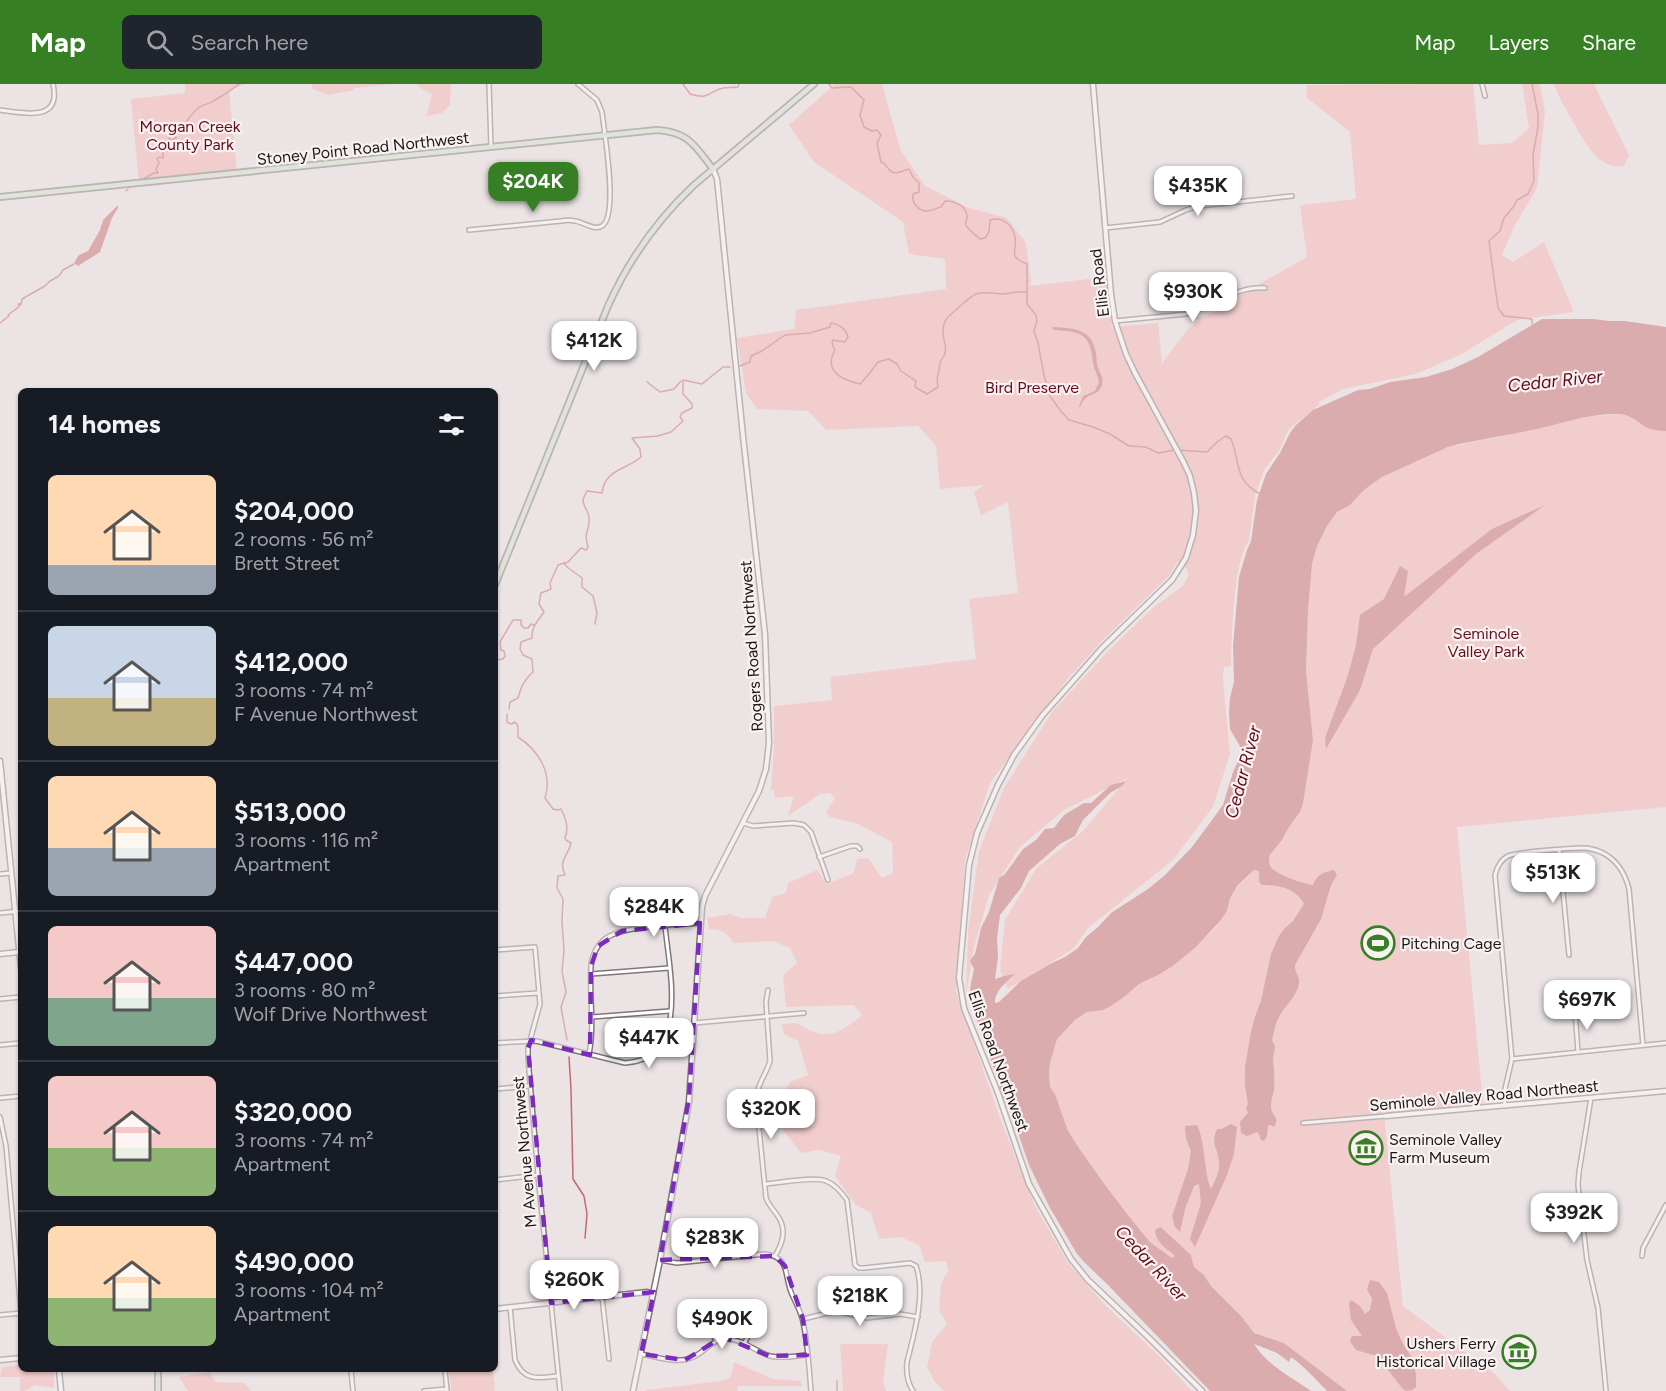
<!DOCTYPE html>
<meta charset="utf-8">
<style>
body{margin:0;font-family:Figtree,sans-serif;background:#20242c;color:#f1f3f6;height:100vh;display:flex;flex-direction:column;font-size:22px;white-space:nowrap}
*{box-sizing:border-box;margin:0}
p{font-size:20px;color:#9ea1a6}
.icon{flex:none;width:33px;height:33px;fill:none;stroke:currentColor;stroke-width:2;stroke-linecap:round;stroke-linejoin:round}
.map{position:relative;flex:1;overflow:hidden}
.drawer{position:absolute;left:18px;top:304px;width:480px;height:984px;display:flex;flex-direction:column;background:#171b24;border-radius:9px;box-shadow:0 2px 4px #0004}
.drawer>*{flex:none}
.price{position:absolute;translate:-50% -51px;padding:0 14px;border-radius:12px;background:#fff;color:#222;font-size:20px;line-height:39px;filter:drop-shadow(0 2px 3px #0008)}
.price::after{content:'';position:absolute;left:50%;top:36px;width:18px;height:14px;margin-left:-9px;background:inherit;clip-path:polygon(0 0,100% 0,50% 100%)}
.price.on{background:#377f25;color:#fff}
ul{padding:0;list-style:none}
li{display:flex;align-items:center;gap:18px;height:150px;padding:0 30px}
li+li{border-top:2px solid #363941}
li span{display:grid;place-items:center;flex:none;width:168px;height:120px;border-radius:9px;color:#555}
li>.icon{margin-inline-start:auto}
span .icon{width:72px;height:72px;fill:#fffc;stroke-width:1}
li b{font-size:26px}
h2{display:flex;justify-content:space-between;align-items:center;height:72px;padding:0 30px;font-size:26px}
header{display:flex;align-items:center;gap:36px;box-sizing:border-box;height:84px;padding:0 30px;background:#377f25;color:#fff}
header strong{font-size:28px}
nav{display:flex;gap:33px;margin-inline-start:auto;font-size:21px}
.search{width:420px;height:54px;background:#20242c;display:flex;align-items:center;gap:15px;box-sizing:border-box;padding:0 21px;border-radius:9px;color:#9ea1a6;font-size:22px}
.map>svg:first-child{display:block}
.green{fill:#f7b1b3}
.water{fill:#c5686e}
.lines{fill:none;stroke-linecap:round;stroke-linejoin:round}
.stream{stroke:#c5686e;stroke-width:1.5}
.minor-casing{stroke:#807878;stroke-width:6}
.tertiary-casing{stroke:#807878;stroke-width:7}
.secondary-casing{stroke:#807878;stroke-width:8}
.minor{stroke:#fff;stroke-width:3}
.tertiary{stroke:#fff;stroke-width:4}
.secondary{stroke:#d1e3ce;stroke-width:4.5}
.marked{fill:none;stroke:#7b2cbf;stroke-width:4.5;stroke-dasharray:12 8;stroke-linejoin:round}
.labels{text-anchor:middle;stroke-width:4.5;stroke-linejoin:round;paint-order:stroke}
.park-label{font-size:16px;fill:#650d1f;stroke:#faf1f1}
.street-label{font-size:16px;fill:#1c1919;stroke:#faf1f1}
.poi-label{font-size:16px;fill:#1c1919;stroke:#faf1f1;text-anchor:start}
.water-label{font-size:18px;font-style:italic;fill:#640c1e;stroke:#faf1f1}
</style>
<header>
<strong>Map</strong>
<div class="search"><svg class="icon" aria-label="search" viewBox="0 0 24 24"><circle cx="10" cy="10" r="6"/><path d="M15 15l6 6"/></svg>Search here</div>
<nav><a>Map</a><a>Layers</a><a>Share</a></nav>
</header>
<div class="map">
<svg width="1666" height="1307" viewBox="0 0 1666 1307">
<rect width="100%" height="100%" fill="#ece4e4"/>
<g class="green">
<polygon points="185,0 245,0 229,7 237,89 139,99 131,15 185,9"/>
<polygon points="312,0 392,0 354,4 354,6 329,11 313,5"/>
<polygon points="417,0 451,0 450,21 442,29 427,32 432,10 422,5"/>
<path d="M835,0H882L901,67L925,102L969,124L1007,134L1026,159L1031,197L1029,202L1106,193L1112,243L1158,239L1162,279L1188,245L1197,238V233L1207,232L1233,215L1307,173L1300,121L1356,115L1350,48L1307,14L1306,1L1473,0L1479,61L1512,59L1529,44L1522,0H1540L1545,28L1537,104L1515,141L1502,171L1513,178L1544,158L1574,228L1517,236L1462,270L1416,290L1343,305L1319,318V321L1288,346L1280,365L1264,386L1255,412L1249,457C1233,476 1232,555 1231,582L1224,583L1223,595L1230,670L1213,723L1173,776L1088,844L1073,865L1008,905L1000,886L1005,836L1036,785L1083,747L1128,694L1064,726L1020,763L989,811L974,863L966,910L968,848L979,767L1004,704L1052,628L1110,565L1154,523L1183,502L1188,492L1187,485L1177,478L1169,492L1106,553L1070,592L990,699L965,776L956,908L1000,1034L1035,1122L1068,1179L1105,1221L1160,1273L1192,1307H944L935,1298L927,1283L932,1258L947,1240L939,1226L941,1199L948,1187L946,1177L925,1178L919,1161L901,1153L879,1155L871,1129L856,1121L835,1092L841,1072L819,1066L801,1069L772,1032L790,998L808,991L798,957L784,950L782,940L797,939C825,958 838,951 862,931L854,921L786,923L783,891L797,879L790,864L773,857L734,859C725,848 724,846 709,845L707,834L730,830L741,834H765L772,813L786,809L788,799L817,786L827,800L854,789L857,775L868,774L882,794L893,789L892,758L858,740L830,733L826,728L835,714L830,709L820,710L788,732L794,712L775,714L774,706H771L774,661V622L832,616L830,593L976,575L969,515L1018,509L1008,418L981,431L974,408L984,401L940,405L936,362L918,342L826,346L808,327L757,325L746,309L737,254L794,245L796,226L946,205L945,175L909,170L903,138L814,78L789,41Z"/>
<path d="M1554,0H1594L1629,71L1624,82C1600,87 1586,60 1576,43C1568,29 1560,16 1554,0Z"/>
<path d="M1620,330C1635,332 1635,337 1647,343C1653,346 1659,347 1666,347V723L1457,743L1483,1020L1384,1030L1403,1222L1495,1290L1510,1307H1347L1284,1259L1254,1249L1242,1233L1211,1202L1204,1191L1194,1183L1191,1171L1164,1146L1168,1167L1175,1172L1172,1174L1150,1158L1131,1135L1105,1101L1079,1064L1068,1047L1055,1010L1050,1003L1049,989L1050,979L1057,955L1075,936L1087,928L1103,926L1111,922L1124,913L1139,900L1158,891L1173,882L1196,863L1214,845L1227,827L1230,814L1239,801L1269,772L1282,756L1289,743L1300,728L1313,656L1306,587L1308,511L1312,480L1317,462L1327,442L1337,428L1350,421L1364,406L1382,393L1448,363L1532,346L1587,333Z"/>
<polygon points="840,1260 888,1260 883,1298 886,1307 843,1307"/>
<polygon points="734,1278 773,1295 801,1297 802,1302 738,1302 737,1307 646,1307 647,1306 721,1297 731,1293"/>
<polygon points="21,1281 21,1286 54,1286 54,1304 35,1301 24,1307 20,1307 20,1293 0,1293 2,1283"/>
<polygon points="449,1286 493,1286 495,1307 451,1307"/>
<polygon points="210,1288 215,1298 244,1299 251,1307 188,1307 179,1293"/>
</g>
<g class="water">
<polygon points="118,121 118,124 112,134 100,168 78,182 74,179 79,171 88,167 100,146 103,136"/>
<path d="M1542,235H1594L1609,237H1625L1666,243V347C1659,347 1650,346 1644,342C1635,336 1631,331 1619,330C1589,329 1561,340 1532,346C1508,351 1484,355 1459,360L1448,363L1382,393L1364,406L1350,421L1337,428L1327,442L1317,462L1312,480L1308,525L1306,587L1313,656L1303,719L1300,728L1289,743L1282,756L1269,772C1269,775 1269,779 1270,782C1274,790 1304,800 1313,801C1317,790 1324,788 1334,786L1337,791L1331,801L1321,835L1295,881C1294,888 1300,892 1299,899C1297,913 1285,921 1279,933C1275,940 1274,949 1272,956L1275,962C1275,967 1273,972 1273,976C1274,986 1275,996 1274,1006C1273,1011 1271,1016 1271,1021C1270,1032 1281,1032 1274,1043L1271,1041H1268L1267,1052L1264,1057L1261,1056L1259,1050L1257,1048L1247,1052L1241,1049L1240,1038L1248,1029L1246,1024L1248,1020L1245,1001V983L1251,948L1255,933L1261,917L1271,870L1279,852L1284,845L1293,837L1304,820C1296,804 1278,801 1262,801L1259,798V787L1254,786L1238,801L1230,814L1227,827L1220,837L1196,863L1173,882L1158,891L1139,900L1124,913L1111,922L1103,926L1087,928L1075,936L1057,955L1050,979L1049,989L1050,1003L1055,1010L1068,1047L1079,1064L1105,1101L1131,1135L1150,1158L1172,1174L1175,1172C1166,1164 1156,1159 1155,1146L1160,1143L1164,1146L1191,1171L1194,1183L1204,1191L1211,1202L1242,1233L1254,1249L1284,1259L1347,1307H1327C1315,1295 1305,1283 1291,1273L1289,1278L1277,1269L1254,1260C1267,1281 1291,1293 1311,1307H1210L1108,1201L1085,1179L1077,1170L1050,1124L1029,1081L1012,1031L1001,1010L998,997L975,931L970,904L974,885L970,877L975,870L981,844L989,828L999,794L1005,790L1023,765L1036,756L1045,745L1054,744L1064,731L1084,719H1091L1111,701L1126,697L1122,702L1110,709L1083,736L1075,752L1060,760L1029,787L1021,804L1000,831L997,854L998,874L995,895L1004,892L1015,890C1006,898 994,908 995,919L999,918L1021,897L1050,880L1065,873L1078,864L1086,853L1098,843L1111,829L1148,805L1164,792L1192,763L1223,721L1233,688L1241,671V664L1230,645L1229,627L1230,614L1234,598L1233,562L1239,493L1247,466L1251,457L1257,416L1266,390L1280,369L1290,349L1296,341L1313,326L1358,306L1370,305L1390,298L1426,293L1452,285L1478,273Z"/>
<path d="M1053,243C1074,244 1092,245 1096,269C1097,274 1096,279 1098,283C1100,290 1104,293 1102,301C1097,313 1091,308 1085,315C1082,317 1082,320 1080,323L1079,322L1083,312L1095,307L1099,298C1098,291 1094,285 1093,279C1090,249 1082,248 1054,246L1052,244Z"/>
<polygon points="1545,421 1476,470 1373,565 1360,606 1326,665 1325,654 1348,591 1356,561 1360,531 1384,515 1400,482 1408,487 1404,513 1492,445"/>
<path d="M1231,1040L1237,1043L1234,1070L1227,1091L1195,1163L1190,1155L1201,1119L1199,1100L1194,1102L1185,1125L1180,1148L1175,1143L1172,1132L1188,1085L1191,1067L1186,1055L1185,1042L1197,1041C1206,1060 1203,1085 1211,1105C1215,1097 1220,1088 1219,1078C1218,1062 1210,1062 1217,1045H1221Z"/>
<polygon points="1370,1196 1379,1198 1387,1209 1396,1244 1402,1258 1412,1274 1416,1290 1416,1303 1412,1306 1406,1307 1402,1304 1377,1272 1356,1266 1350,1257 1352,1252 1362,1252 1351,1236 1349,1219 1351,1216 1360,1222 1365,1230 1370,1226 1372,1215 1367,1205"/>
</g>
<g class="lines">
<g class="stream">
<path d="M683,0L690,10C712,16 706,8 723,4C728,3 732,4 738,3L739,0"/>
<path d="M829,0L832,4L851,3L864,16L860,31L864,43L872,47L877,46L881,51L877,59L881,78C889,82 882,77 888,84C894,93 901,87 909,85L913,93L919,99V108L913,110C911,118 918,127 927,127C931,127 937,124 941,123L945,117C954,117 966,121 967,132C967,137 965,137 966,141C968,146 976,151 980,155L985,154L989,148L990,136C1002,132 1013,141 1015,153C1017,159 1013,166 1015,172C1018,177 1022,178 1027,180V220L1036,231L1037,237L1034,247L1038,259L1044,291L1050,312L1060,326L1069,336L1093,343L1110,350L1129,362L1146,363L1158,369L1175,366"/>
<polyline points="1532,0 1538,30 1538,43 1533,71 1534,97 1528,110 1517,116 1514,122 1504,134 1500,147 1489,157 1498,224 1504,232 1532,235 1532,240"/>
<path d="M143,95L154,89H158L156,85L159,79L157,75L159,73L163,74V67L166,63V59L169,57V54L172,56L176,54L175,51C184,43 189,32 197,25C203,20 210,20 215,16C223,11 232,6 239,0"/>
<polyline points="126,107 128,105"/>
<path d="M0,239L9,232L8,231C12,227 16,227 20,221L18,220H21L22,215L45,202L50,197L59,192L63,186L74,180"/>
<path d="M740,282L750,278L751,272L762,267L785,251L810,249L830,243L831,239C840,241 845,244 848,253L845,258L833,256L832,260L835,266C823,287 842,296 860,300L869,290L878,278L889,275L897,280L901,287L916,297L915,303L927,310L938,303C936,292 938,295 939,286C940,283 939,280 941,277C942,274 945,272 945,269C948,259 939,253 945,237C947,233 971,212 976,210C984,207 995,210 1004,210C1012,209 1019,207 1027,208"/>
<polyline points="647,298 660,308 674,305 681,297"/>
<path d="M1179,366L1207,368L1217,358L1226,352L1231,355C1241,379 1233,395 1260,410"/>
<polyline points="564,479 567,483 582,494 582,503 593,512 597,529 595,540"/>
<polyline points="495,576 503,575 505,572 504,567 501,566 500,558 513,536 521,536 521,541 524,544 528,544 531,540 534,541"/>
<path d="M509,625L510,618L518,614C521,603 524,596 533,588L532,575L523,571L520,565L521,558L532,554C531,543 538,537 544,528L539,520L541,509L551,505L550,499L558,481L568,478L581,464L586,466L588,463C583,446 590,448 589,434C589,427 583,423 583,416C584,412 585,411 587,407L602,409C605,385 626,386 641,373L640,365L632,354L658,352L671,348L683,337L680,333L682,329L692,324V320L683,310V296L702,300L723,283H730"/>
<path d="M507,630V638L511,640L515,638L518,642V653C538,666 553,689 545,714L553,725L558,726L561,725C566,734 569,744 565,754L566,756L571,759C568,773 558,775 565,791L558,792L557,804L563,815L562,837L564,867L562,887L566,908L561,923L567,956"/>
<polyline points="569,973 571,1006 573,1095 584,1112 587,1130 585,1154"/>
<polyline points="837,1297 837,1307"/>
</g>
<g class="minor-casing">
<g id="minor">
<polyline points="489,0 491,63"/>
<polyline points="1482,0 1485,12"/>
<path d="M0,26C23,29 62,39 53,0"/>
<polyline points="1105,144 1160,138 1186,126 1199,122 1292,112"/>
<path d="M469,146L561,137C566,136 571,136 575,137C583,138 595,147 602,142C619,132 604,47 602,28L597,16L578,0"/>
<path d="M1115,237L1186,230C1213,222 1236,202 1265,204"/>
<polyline points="743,739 753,742 794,739 804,741 811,748 828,796"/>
<polyline points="1559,766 1569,871"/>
<polyline points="819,773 851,762 857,762 860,765"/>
<polyline points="0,790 11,789"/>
<polyline points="0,829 21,827"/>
<polyline points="495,866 535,863 540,920 528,964 528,974 538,1091 560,1307"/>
<polyline points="591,890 669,884"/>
<path d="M768,906L766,918L770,977C766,991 757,1000 756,1015L766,1114C769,1122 775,1127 779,1134C787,1147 782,1160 775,1172"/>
<polyline points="495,912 538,909"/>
<polyline points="0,915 21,913"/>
<polyline points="1575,927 1578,968"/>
<polyline points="592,933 670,927"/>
<polyline points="694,939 804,929"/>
<path d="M495,959L536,957L625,979C691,976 669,885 665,842"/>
<polyline points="0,961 21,959"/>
<path d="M589,970C595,941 589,912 591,883C591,873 597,861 605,855C623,841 677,841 700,839"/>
<polyline points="1512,975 1666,959"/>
<polyline points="495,1005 530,1002"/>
<polyline points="0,1014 21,1012"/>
<polyline points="1591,1014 1579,1088 1578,1101 1587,1176 1598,1224 1606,1307"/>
<path d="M1505,1022L1504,1009L1512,975L1495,791C1497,783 1500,776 1508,772C1517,768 1570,764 1583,764C1589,764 1596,766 1601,768C1616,775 1625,789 1629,805L1643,961"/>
<polyline points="0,1033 6,1062 21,1228"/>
<polyline points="1303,1039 1386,1032"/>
<polyline points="495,1096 538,1091"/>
<path d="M765,1100C778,1099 816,1092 826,1097C835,1100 842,1109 847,1116L855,1181L859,1184H864L910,1179L916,1182C926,1210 914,1250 907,1278C906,1289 907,1298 913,1307"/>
<polyline points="1642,1172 1643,1164 1666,1121"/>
<path d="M660,1176L677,1179L765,1170C790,1173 784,1190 791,1208C795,1218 801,1227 803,1238C808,1260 809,1284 811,1307"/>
<polyline points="602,1213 609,1275"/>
<path d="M510,1223L515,1276C524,1298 539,1294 558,1292"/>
<polyline points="0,1231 21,1229"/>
<polyline points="708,1235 708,1240 716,1257"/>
<polyline points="803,1235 836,1227 867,1234 900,1230 918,1233"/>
<path d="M744,1260C750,1248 757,1238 750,1226"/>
<path d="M641,1270C657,1273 676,1280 691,1274C705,1269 711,1255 727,1255C743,1255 756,1268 770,1272C782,1275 795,1272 807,1271"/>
<polyline points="351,1286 353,1307"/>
<polyline points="445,1286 447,1307"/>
<polyline points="424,1307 447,1305"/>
</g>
</g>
<g class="tertiary-casing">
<g id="tertiary">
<polyline points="1093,0 1111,210 1115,237 1126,270 1135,289 1184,379 1190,392 1194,409 1196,426 1193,451 1186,474 1172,496 1102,564 1042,632 1014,671 998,701 977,749 969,781 959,894 964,924 998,1009 1029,1100 1071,1175 1088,1196 1148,1253 1202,1307"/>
<polyline points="0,677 21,884"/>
<polyline points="0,870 19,868"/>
<polyline points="1386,1032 1666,1007"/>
<polyline points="495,1225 647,1208 653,1210"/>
<polyline points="0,1276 21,1274"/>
<polyline points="59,1286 61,1307"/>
<polyline points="633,1307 660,1176 689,1018 702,823 705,812 759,707 766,685 769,659 765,550 743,352 717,95 713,85"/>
</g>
</g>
<g class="secondary-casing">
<g id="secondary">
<path d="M0,113L657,46C689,48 695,62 713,85"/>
<path d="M495,501L608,222C629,175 657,136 694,101L814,0"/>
<polyline points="158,1286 158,1307"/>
</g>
</g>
<use href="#minor" class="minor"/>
<use href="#tertiary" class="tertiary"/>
<use href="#secondary" class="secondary"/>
</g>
<path d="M0 0H1666V1307H0ZM700,839L689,1014L660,1176L775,1172L785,1182L803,1235L807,1271L769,1272L728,1255L716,1257L685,1276L641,1270L654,1208L551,1219L528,964L531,956L590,971L591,882L598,862L622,847Z" fill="#ece4e4" fill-opacity=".55" fill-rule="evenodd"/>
<path class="marked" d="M700,839L689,1014L660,1176L775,1172L785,1182L803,1235L807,1271L769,1272L728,1255L716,1257L685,1276L641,1270L654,1208L551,1219L528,964L531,956L590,971L591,882L598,862L622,847Z"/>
<defs>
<g id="stadium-ring" transform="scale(1.725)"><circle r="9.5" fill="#faf1f1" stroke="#377f25" stroke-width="1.5"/><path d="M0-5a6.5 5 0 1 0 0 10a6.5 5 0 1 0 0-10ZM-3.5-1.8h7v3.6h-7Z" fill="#377f25"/></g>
<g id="museum-ring" transform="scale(1.725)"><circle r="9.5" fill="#faf1f1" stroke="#377f25" stroke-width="1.5"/><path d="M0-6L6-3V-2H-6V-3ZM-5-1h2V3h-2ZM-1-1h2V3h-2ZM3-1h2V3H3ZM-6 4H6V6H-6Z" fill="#377f25"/></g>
</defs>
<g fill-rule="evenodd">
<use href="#stadium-ring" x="1378" y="859"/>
<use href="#museum-ring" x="1366" y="1064"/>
<use href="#museum-ring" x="1519" y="1268"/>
</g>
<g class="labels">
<g class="park-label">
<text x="190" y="48">Morgan Creek<tspan x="190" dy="18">County Park</tspan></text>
<text x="1032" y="309">Bird Preserve</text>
<text x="1486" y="555">Seminole<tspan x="1486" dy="18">Valley Park</tspan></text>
</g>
<g class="street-label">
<text transform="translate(363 64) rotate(-6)" y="6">Stoney Point Road Northwest</text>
<text transform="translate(1099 199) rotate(-97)" y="6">Ellis Road</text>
<text transform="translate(751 562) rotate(-94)" y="6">Rogers Road Northwest</text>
<text transform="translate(999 977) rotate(70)" y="6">Ellis Road Northwest</text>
<text transform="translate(1484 1011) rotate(-5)" y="6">Seminole Valley Road Northeast</text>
<text transform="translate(524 1068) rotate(-95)" y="6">M Avenue Northwest</text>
</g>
<g class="poi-label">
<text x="1401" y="865">Pitching Cage</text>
<text x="1389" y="1061">Seminole Valley<tspan x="1389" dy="18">Farm Museum</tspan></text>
<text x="1496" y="1265" text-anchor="end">Ushers Ferry<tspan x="1496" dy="18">Historical Village</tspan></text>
</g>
<g class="water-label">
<text transform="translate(1555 297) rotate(-6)" y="6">Cedar River</text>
<text transform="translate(1243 688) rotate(-75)" y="6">Cedar River</text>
<text transform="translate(1151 1179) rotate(47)" y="6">Cedar River</text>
</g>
</g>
</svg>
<b class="price on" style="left:533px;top:129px">$204K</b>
<b class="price" style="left:1198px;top:133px">$435K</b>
<b class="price" style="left:1193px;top:239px">$930K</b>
<b class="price" style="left:594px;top:288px">$412K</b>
<b class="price" style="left:1553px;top:820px">$513K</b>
<b class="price" style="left:654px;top:854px">$284K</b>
<b class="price" style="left:1587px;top:947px">$697K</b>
<b class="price" style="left:649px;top:985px">$447K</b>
<b class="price" style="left:771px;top:1056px">$320K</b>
<b class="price" style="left:1574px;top:1160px">$392K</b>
<b class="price" style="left:715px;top:1185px">$283K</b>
<b class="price" style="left:574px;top:1227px">$260K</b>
<b class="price" style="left:860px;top:1243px">$218K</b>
<b class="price" style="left:722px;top:1266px">$490K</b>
<section class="drawer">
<h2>14 homes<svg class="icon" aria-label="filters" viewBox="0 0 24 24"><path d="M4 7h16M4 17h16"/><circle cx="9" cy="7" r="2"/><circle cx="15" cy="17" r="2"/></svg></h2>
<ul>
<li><span style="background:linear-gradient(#ffd9b3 75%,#9aa5b1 0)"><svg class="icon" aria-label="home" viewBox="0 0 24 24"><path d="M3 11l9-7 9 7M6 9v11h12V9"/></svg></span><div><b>$204,000</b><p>2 rooms · 56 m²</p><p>Brett Street</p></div></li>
<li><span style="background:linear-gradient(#c9d6e8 60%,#c2b280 0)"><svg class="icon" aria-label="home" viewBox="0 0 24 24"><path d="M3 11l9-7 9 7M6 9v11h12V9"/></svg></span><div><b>$412,000</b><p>3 rooms · 74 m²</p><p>F Avenue Northwest</p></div></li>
<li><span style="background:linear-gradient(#ffd9b3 60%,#9aa5b1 0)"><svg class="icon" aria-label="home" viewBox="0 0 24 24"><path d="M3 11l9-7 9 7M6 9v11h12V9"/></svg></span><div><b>$513,000</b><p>3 rooms · 116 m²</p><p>Apartment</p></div></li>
<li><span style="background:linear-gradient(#f6c9c9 60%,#7fa58c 0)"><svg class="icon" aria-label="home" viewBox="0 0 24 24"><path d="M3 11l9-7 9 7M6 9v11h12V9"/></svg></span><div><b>$447,000</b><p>3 rooms · 80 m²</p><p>Wolf Drive Northwest</p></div></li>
<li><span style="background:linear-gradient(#f6c9c9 60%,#8fb573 0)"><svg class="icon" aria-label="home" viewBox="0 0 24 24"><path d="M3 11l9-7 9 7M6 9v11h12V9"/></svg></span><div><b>$320,000</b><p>3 rooms · 74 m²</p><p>Apartment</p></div></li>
<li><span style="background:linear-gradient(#ffd9b3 60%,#8fb573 0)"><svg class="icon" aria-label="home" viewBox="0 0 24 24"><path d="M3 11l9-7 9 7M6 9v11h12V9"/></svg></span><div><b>$490,000</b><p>3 rooms · 104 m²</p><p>Apartment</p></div></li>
</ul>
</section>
</div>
